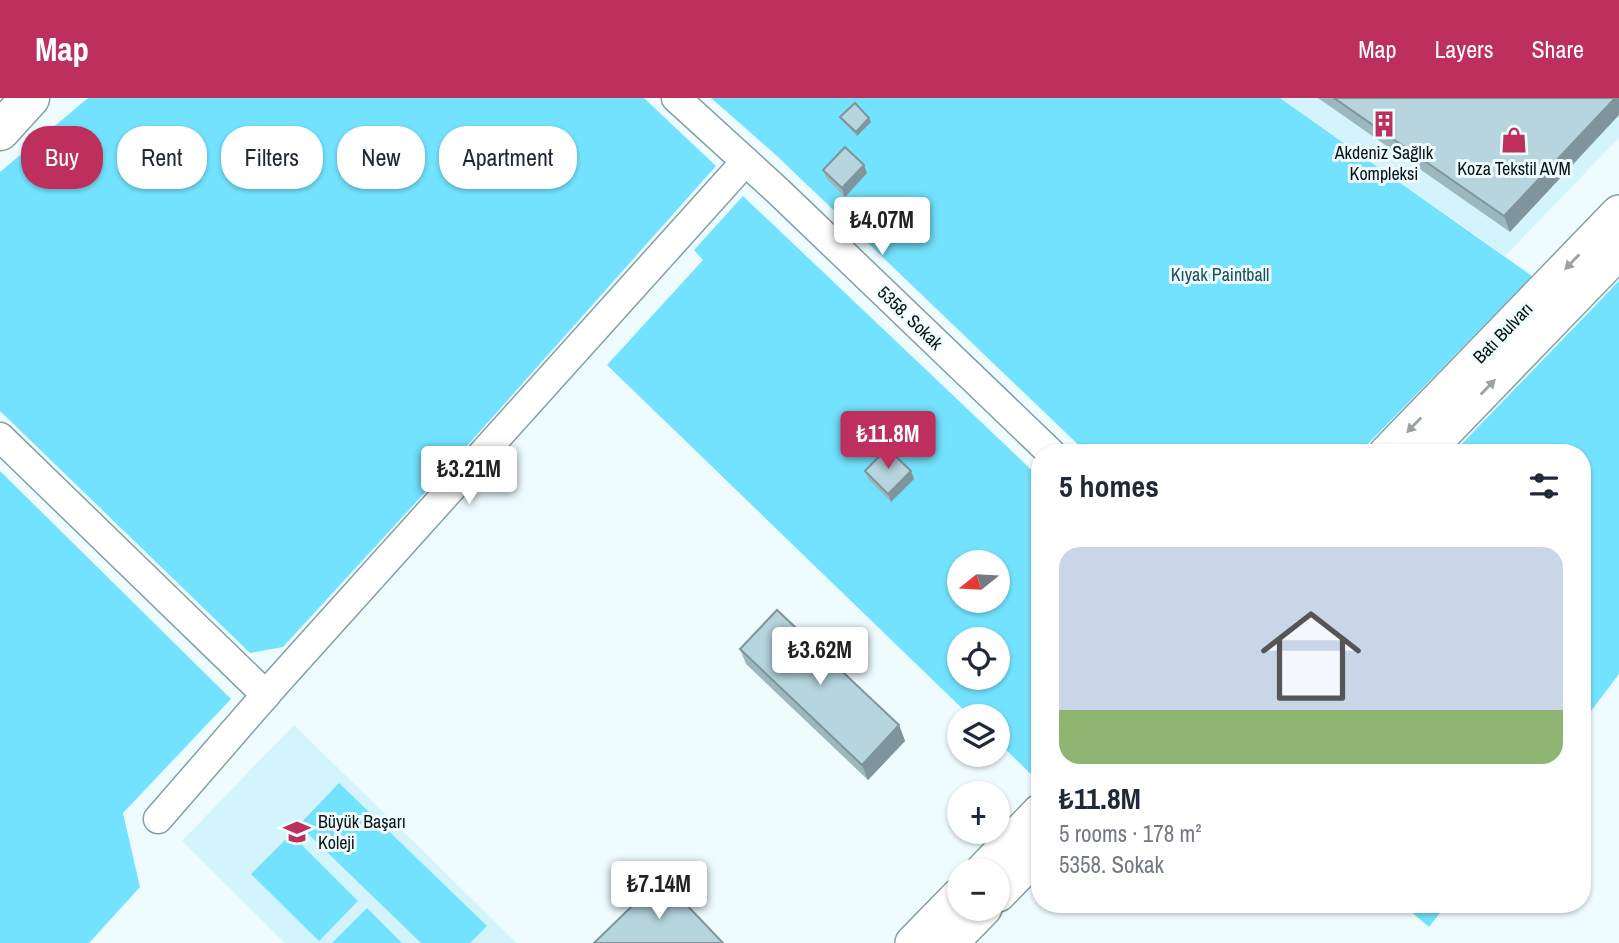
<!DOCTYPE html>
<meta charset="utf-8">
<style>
body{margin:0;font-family:"Archivo Narrow",sans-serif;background:#f6f6f7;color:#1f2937;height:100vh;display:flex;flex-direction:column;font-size:26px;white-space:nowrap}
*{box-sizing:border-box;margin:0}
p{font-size:23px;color:#747a83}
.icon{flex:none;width:38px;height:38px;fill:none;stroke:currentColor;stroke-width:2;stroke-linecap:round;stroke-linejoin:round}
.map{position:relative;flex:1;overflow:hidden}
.side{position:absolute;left:1031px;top:346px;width:560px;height:469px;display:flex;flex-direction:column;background:#fff;border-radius:28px;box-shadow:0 2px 5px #0004}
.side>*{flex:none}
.top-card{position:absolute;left:21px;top:28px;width:665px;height:63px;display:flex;gap:14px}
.needle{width:46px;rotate:252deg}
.fabs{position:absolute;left:947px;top:452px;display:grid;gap:14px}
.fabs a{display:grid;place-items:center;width:63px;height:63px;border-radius:50%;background:#fff;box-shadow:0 2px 5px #0004;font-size:35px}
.price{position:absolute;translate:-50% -60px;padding:0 16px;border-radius:7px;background:#fff;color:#222;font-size:23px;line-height:46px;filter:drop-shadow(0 2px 4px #0008)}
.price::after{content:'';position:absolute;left:50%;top:42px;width:21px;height:16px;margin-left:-10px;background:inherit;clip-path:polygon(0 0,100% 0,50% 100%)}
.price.on{background:#bd2f5d;color:#fff}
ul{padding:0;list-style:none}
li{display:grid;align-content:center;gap:14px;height:371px;padding:0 28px}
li+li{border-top:2px solid #e0e1e3}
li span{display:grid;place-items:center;height:217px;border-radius:21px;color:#555}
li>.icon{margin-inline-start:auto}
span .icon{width:126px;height:126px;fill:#fffc;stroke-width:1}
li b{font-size:30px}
h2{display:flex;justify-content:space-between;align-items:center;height:84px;padding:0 28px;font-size:30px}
.tag{padding:0 24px;border-radius:28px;background:#fff;box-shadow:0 2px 5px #0004;font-size:24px;line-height:63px}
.tag.on{background:#bd2f5d;color:#fff}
header{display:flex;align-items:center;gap:42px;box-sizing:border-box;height:98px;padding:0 35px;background:#bd2f5d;color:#fff}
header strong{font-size:33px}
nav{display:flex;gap:38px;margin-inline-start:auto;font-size:24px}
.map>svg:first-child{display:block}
.built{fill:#d3f4fd}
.green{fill:#73e2fe;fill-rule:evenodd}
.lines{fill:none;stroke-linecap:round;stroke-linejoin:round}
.minor-casing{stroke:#82a0a8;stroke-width:31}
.tertiary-casing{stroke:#82a0a8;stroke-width:38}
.trunk-casing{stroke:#82a0a8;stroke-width:41}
.minor{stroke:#fff;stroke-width:28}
.tertiary{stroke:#fff;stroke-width:35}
.trunk{stroke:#fff;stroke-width:38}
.wall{fill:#9db7bf}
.shaded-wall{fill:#7f959b}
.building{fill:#b6d5de;stroke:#7f959b;stroke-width:2}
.oneway{fill:#9ca1a2}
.labels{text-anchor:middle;stroke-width:6;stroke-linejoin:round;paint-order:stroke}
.poi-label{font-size:18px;fill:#081316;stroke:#effcff}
.park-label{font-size:18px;fill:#1b4f5b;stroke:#effcff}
.street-label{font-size:18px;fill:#081316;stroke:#effcff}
</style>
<header>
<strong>Map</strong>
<nav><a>Map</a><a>Layers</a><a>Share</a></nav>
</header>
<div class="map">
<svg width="1619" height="845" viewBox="0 0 1619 845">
<rect width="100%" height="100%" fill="#effcff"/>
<g class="built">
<polygon points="1280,0 1619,0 1619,40 1505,158"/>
<polygon points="294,627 517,845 285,845 182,743"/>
</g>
<g class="green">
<polygon points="88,0 644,0 716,68 441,377 283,549 250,555 0,313 0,74"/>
<polygon points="711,0 1280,0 1532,178 1359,355 1087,355 777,58"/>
<path d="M743,98L1039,379V684L998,644V618H970L607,267L703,162L694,152ZM959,464H998V502H959ZM959,541H998V579H959Z"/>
<polygon points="1619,183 1619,576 1582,625 1582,355 1453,355"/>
<polygon points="0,373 231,601 123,715 140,789 89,845 0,845"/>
<polygon points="339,685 487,828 470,845 421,845 299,727"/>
<polygon points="291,736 358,803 319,843 251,776"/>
<polygon points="1403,807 1446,807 1429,829"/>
<polygon points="367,810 402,845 332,845"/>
</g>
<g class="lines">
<g class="minor-casing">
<g id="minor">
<polyline points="676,0 779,94 1051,355"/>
<polyline points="0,339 266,597"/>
<polyline points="158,721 277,584 745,64"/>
</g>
</g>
<g class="tertiary-casing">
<g id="tertiary">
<polyline points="1387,355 1619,115"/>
<polyline points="1424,355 1619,153"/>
<polyline points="984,772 1040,714"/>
<polyline points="998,796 1040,753"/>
<polyline points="913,845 959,798"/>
<polyline points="950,845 984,810"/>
</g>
</g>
<g class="trunk-casing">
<polyline id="trunk" points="0,33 30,0"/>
</g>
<use href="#minor" class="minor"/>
<use href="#tertiary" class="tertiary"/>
<use href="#trunk" class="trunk"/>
</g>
<g class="wall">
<polygon points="1318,0 1619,0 1510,134"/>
<polygon points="840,19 869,20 871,24 857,38 842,23"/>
<polygon points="823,72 867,75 845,99 826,80"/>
<polygon points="865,373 911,373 914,381 891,404 868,381"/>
<polygon points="740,551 899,627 905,643 868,682 746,566"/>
</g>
<g class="shaded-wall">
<polygon points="1615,0 1619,0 1619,17 1510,134 1504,118"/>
<polygon points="869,20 871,24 857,38 856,34"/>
<polygon points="864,67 867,75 845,99 842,90"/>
<polygon points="911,373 914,381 891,404 888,396"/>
<polygon points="899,627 905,643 868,682 862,667"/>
</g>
<g class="building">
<polygon points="1334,0 1615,0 1504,118"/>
<polygon points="855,5 869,20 856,34 840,19"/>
<polygon points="845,49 864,67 842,90 823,72"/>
<polygon points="887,350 911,373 888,396 865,373"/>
<polygon points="777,512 899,627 862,667 740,551"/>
<polygon points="661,780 723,845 594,845"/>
</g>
<defs><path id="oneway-solid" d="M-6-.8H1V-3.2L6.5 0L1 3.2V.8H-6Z" transform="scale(1.75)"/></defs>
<g class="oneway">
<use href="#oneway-solid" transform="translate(1572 164) rotate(134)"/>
<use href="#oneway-solid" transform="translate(1488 289) rotate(-46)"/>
<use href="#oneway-solid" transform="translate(1414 327) rotate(134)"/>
</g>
<defs>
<g id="building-bare" transform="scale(2.1)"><path d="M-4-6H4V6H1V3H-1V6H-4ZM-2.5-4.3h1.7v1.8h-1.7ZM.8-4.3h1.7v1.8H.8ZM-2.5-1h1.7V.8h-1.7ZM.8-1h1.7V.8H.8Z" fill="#bd2f5d" stroke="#effcff" stroke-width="2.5" paint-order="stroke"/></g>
<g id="shop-bare" transform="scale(2.1)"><path d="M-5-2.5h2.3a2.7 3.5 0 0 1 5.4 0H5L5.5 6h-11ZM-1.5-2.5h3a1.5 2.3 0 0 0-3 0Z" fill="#bd2f5d" stroke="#effcff" stroke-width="2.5" paint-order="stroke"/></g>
<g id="school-bare" transform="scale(2.1)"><path d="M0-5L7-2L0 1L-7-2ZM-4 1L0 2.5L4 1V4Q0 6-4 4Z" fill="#bd2f5d" stroke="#effcff" stroke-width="2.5" paint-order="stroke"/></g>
</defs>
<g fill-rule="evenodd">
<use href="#building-bare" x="1384" y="26"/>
<use href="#shop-bare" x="1514" y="42"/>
<use href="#school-bare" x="297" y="734"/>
</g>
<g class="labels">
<g class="poi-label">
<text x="1384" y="61">Akdeniz Sağlık<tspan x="1384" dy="21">Kompleksi</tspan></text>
<text x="1514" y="77">Koza Tekstil AVM</text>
<text x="318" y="730" text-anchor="start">Büyük Başarı<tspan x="318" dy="21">Koleji</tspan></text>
</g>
<g class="park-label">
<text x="1220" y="183">Kıyak Paintball</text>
</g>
<g class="street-label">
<text transform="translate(910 220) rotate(44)" y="6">5358. Sokak</text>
<text transform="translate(1503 235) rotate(-46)" y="6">Batı Bulvarı</text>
</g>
</g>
</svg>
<div class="fabs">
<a><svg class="needle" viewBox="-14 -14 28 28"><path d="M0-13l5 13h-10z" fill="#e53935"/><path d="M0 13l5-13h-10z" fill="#747a83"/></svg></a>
<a><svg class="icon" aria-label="locate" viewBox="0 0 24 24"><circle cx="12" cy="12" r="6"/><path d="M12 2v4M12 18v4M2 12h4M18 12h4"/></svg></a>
<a><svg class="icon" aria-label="layers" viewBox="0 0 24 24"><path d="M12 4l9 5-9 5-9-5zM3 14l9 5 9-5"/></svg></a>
<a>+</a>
<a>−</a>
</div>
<b class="price" style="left:882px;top:159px">₺4.07M</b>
<b class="price on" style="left:888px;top:373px">₺11.8M</b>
<b class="price" style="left:469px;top:408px">₺3.21M</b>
<b class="price" style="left:820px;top:589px">₺3.62M</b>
<b class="price" style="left:659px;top:823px">₺7.14M</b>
<div class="top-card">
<a class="tag on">Buy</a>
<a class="tag">Rent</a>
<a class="tag">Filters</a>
<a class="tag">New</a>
<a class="tag">Apartment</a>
</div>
<section class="side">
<h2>5 homes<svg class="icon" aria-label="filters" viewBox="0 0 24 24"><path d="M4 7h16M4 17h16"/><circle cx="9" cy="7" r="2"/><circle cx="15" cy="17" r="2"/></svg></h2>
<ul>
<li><span style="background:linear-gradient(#c9d6e8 75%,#8fb573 0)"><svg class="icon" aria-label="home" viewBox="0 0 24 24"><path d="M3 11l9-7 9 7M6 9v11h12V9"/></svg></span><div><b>₺11.8M</b><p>5 rooms · 178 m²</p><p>5358. Sokak</p></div></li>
</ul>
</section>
</div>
